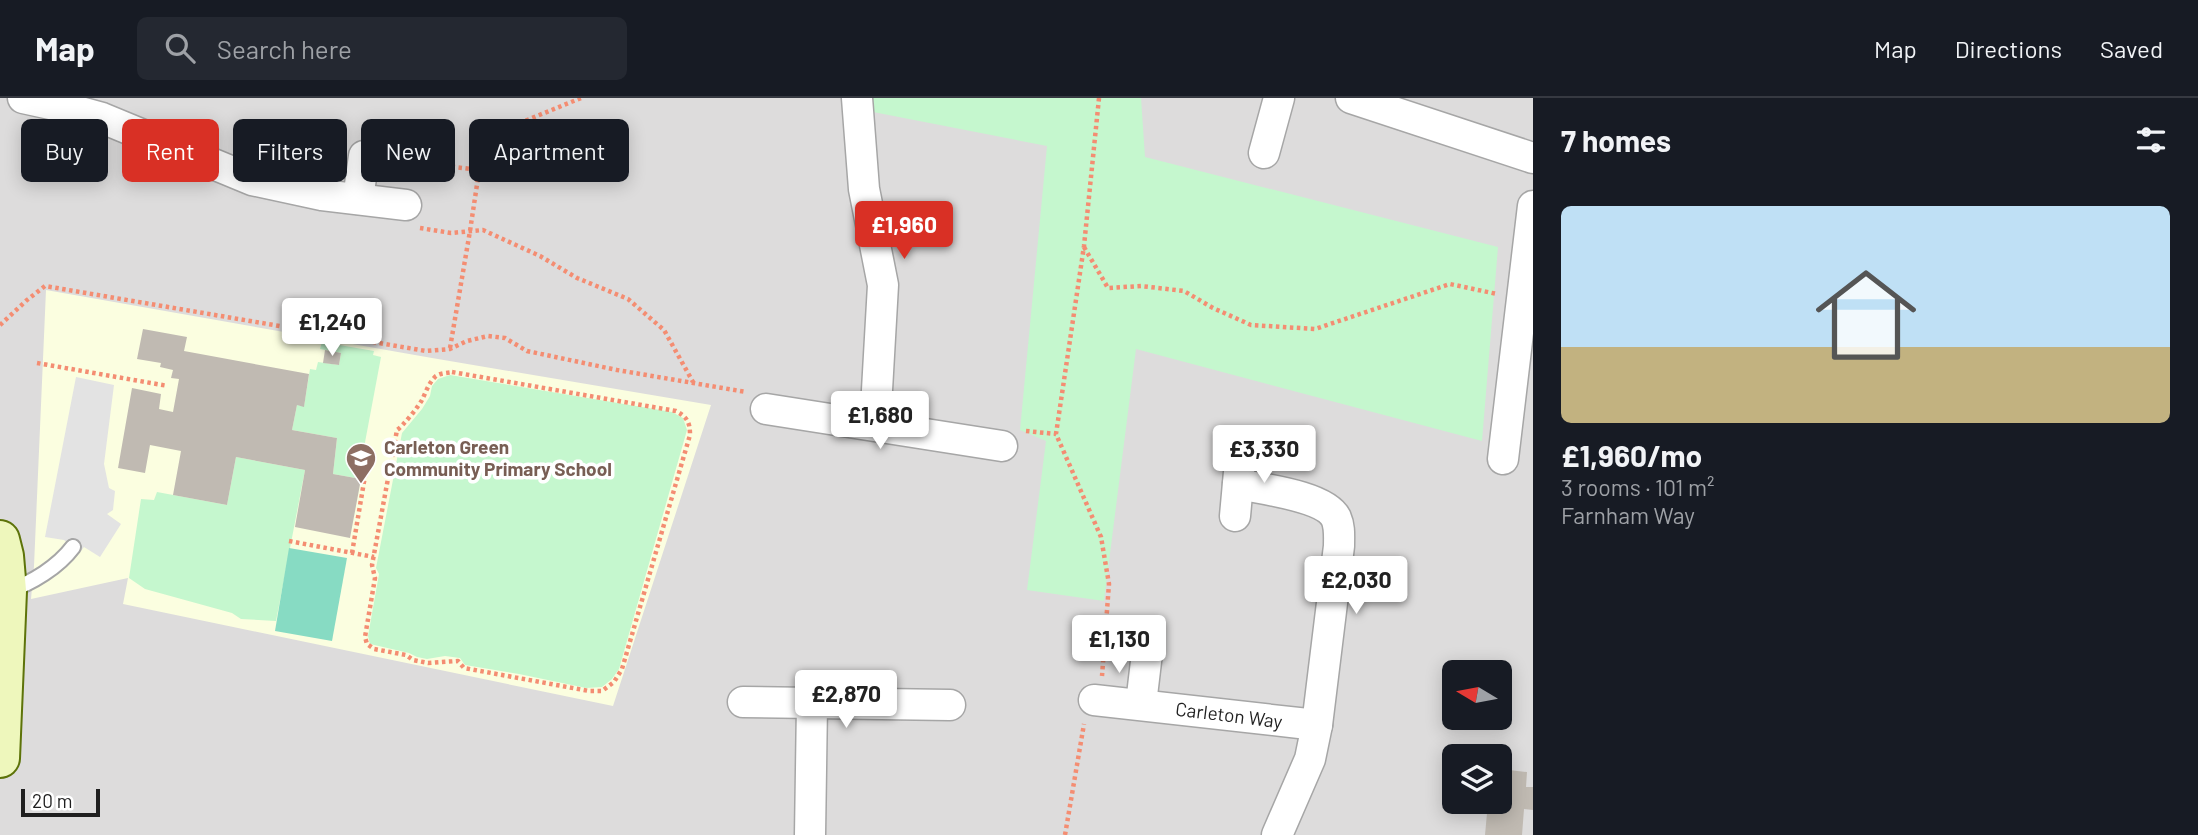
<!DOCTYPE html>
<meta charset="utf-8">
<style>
body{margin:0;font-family:Barlow,sans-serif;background:#242831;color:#f1f3f6;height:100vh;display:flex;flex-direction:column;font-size:26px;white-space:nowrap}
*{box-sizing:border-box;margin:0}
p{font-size:23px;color:#9ea1a6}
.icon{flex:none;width:38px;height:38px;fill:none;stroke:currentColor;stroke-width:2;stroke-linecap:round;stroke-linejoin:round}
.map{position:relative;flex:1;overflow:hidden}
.panel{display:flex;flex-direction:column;background:#171b24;width:665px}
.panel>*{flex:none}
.guide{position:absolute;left:21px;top:21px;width:665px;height:63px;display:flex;gap:14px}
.needle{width:46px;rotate:280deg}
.buttons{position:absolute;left:1442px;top:562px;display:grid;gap:14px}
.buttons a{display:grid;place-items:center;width:70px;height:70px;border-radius:10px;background:#171b24;box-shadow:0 4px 18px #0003;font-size:35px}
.scale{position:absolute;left:21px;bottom:18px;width:79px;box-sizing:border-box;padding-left:7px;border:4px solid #1f1f1f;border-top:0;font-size:19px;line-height:24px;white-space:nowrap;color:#1f1f1f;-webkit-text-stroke:5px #fff;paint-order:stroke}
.price{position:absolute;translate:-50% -60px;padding:0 16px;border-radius:7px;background:#fff;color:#222;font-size:23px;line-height:46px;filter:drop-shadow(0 2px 4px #0008)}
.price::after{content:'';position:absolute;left:50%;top:42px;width:21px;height:16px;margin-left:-10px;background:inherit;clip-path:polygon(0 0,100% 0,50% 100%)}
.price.selected{background:#d93025;color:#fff}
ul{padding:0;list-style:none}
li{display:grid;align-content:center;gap:14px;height:371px;padding:0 28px}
li span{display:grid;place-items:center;height:217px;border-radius:10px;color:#555}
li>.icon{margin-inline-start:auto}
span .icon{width:126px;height:126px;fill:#fffc;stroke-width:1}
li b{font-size:30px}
h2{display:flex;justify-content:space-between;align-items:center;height:84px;padding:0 28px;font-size:30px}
.pill{padding:0 24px;border-radius:10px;background:#171b24;box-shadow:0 4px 18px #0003;font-size:24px;line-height:63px}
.pill.selected{background:#d93025;color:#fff}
header{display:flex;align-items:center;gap:42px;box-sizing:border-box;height:98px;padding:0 35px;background:#171b24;border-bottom:2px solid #363941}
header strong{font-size:33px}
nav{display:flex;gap:38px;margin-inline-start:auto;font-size:24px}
.search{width:490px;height:63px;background:#242831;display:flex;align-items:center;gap:18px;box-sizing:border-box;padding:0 24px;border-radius:10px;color:#9ea1a6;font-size:26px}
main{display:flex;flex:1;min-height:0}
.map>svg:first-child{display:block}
.residential{fill:#dddcdc;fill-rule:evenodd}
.education{fill:#fbfee0}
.park{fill:#c5f7ce}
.pitch{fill:#87dbc3}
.parking{fill:#e3e3e3}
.building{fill:#c0bab2}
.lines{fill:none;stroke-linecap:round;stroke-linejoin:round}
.lane-casing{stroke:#a6a6a6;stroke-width:18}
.street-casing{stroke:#a6a6a6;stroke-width:33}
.secondary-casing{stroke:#5d7309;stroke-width:42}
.path{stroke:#f48d72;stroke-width:4.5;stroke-dasharray:3.5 3.5;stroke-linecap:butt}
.lane{stroke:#fff;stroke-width:14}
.street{stroke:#fff;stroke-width:30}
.secondary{stroke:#eef7bc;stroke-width:38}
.labels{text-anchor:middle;stroke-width:7;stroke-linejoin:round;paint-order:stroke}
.education-label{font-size:19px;font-weight:bold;fill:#785e54;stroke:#fff;text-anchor:start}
.street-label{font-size:19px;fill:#1f1f1f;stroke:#fff}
</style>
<header>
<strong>Map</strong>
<div class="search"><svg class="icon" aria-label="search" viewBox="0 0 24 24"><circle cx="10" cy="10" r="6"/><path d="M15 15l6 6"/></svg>Search here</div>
<nav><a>Map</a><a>Directions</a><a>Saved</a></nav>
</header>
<main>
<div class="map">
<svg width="1533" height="737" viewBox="0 0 1533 737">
<rect width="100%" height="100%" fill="#efede6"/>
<path class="residential" d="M0,0H1533V737H0ZM1454,574H1500V620H1454ZM1454,658H1500V704H1454Z"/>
<polygon class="education" points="46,192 432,260 711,307 613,608 123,506 128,480 31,501 34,468"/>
<g class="park">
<polygon points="869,0 1141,0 1145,59 1498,149 1482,343 1136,251 1104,503 1027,492 1046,343 1020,332 1047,48 868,13"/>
<polygon points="322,244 374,253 373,257 381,259 363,355 361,381 333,376 337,340 292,332 297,307 304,308 310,271 316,272 318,264 339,267 341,255 320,251"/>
<polygon points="450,277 672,314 683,320 687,332 619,571 612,581 602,589 586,590 519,576 465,567 460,560 445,558 427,561 417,559 409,555 370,546 368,538 379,476 376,470 402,335 422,311 430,298 432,288 438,281"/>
<polygon points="236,359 305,372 276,523 241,521 232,515 145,491 129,480 141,401 154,402 157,394 227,407"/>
</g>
<polygon class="pitch" points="289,450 347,460 332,543 275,533"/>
<polygon class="parking" points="76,279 114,287 104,366 109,390 115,393 113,412 107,416 121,426 100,459 84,449 80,454 64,442 45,439"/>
<g class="building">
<polygon points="143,231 187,239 184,253 309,276 304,309 297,307 292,332 337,340 333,376 361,381 350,440 295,429 305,372 236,359 227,407 173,397 181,353 150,347 145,375 118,370 132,290 161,296 159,311 173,314 179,281 171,280 173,272 160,269 161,265 137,261"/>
<polygon points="325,252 341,255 339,267 323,265"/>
<polygon points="1500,671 1527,674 1526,689 1533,689 1533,712 1524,711 1522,737 1485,737 1488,704 1500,704"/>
</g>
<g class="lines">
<g class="lane-casing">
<path id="lane" d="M8,493C32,485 58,469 73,449"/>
</g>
<g class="street-casing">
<g id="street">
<polyline points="23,0 55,7 102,20 252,82 322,97 406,107"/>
<polyline points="857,0 864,91 883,187 875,327"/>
<polyline points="1351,0 1533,60"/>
<polyline points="1264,55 1279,0"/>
<polyline points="358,101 364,58"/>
<polyline points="766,311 1002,348"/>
<polyline points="1503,361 1533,108"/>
<path d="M1238,386C1262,391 1325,398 1336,420C1340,429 1339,438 1339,448L1317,627L1310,661L1277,737"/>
<polyline points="1235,418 1241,352"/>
<polyline points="1094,602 1317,627"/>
<polyline points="743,604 950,607"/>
<polyline points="1141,606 1147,555"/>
<polyline points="810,737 812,606"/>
</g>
</g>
<g class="secondary-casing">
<polyline id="secondary" points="0,442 4,458 7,493 0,660"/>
</g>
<g class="path">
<polyline points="1099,0 1084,148 1056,336 1101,439 1109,486 1102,578"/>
<polyline points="389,61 479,72"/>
<polyline points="420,130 451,135 483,132 540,158 577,180 628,201 664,232 693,284"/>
<polyline points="1084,149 1108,190 1141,188 1184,193 1213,210 1251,227 1315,231 1450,186 1497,196"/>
<polyline points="0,227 27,202 45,188 426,253 450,251 467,243 488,238 505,240 527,253 617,272 746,294"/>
<polyline points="450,250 470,133 481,60 510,29 581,0"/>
<polyline points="37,265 168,288"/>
<path d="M452,274L676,313C687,319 690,324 690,337L622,571L614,584L602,593H589L464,570L458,563L428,565L413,562L406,557L374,551L367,546L365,539L375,480L372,467L397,332C403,328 418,309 422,302C426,294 429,284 436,278C441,275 447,275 452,274Z"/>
<polyline points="1026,333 1056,336"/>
<polyline points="289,443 374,459"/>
<polyline points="352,455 365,378 362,374"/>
<polyline points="1065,737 1084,626"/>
</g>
<use href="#lane" class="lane"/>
<use href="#street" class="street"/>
<use href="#secondary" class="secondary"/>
</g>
<defs>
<g id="school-pin" transform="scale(1.575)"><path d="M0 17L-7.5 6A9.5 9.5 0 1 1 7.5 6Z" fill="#8d6e63" stroke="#fff"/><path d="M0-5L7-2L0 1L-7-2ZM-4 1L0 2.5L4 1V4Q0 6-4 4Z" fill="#fff"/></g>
</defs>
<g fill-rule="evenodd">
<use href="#school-pin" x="361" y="360"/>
</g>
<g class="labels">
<g class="education-label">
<text x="384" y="356">Carleton Green<tspan x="384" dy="22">Community Primary School</tspan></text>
</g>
<g class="street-label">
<text transform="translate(1229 617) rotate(7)" y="7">Carleton Way</text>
</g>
</g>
</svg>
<div class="buttons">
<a><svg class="needle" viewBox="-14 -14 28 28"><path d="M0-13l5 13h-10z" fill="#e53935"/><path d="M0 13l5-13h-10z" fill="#9ea1a6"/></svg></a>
<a><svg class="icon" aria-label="layers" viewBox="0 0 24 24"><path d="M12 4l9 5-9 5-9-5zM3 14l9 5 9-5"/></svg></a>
</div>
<div class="scale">20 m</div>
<b class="price selected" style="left:904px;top:163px">£1,960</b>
<b class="price" style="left:332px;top:260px">£1,240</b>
<b class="price" style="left:880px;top:353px">£1,680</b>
<b class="price" style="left:1264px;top:387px">£3,330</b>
<b class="price" style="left:1356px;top:518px">£2,030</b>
<b class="price" style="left:1119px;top:577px">£1,130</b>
<b class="price" style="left:846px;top:632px">£2,870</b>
<div class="guide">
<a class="pill">Buy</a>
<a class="pill selected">Rent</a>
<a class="pill">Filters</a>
<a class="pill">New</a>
<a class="pill">Apartment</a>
</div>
</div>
<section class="panel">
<h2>7 homes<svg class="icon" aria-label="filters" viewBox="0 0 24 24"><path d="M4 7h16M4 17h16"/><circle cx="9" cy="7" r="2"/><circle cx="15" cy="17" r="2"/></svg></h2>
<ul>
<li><span style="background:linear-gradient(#bfe0f5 65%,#c2b280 0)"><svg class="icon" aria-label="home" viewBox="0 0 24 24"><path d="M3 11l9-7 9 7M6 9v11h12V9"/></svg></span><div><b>£1,960/mo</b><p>3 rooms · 101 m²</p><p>Farnham Way</p></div></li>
</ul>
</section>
</main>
